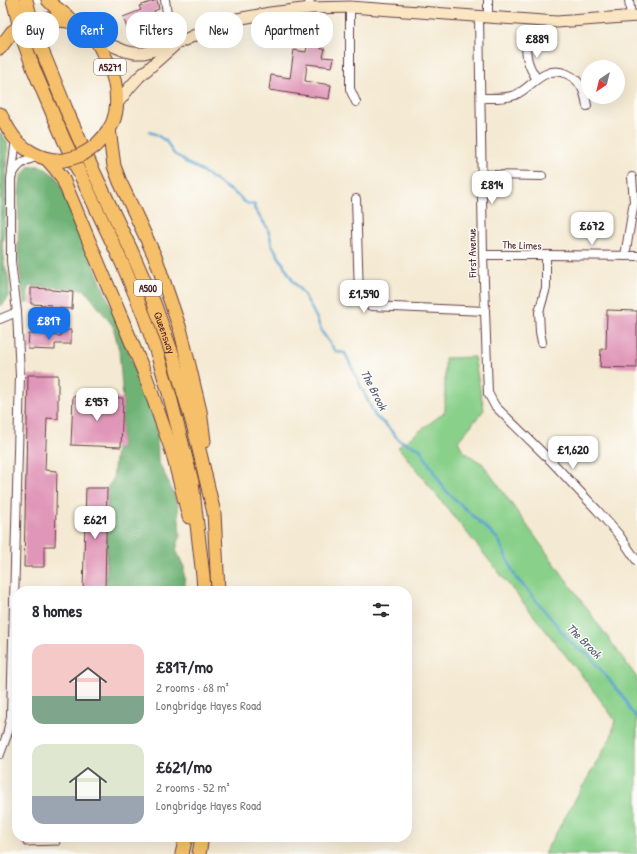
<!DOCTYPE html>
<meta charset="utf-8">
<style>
body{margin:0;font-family:"Patrick Hand",sans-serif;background:#f7f7f7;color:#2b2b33;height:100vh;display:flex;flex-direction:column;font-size:15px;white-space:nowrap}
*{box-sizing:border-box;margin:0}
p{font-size:13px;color:#7c7c81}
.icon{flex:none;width:22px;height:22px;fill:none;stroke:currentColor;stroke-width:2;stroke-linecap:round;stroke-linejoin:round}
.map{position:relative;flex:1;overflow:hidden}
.side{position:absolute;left:12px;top:586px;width:400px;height:256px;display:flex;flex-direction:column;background:#fff;border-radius:16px;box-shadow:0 4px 16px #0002}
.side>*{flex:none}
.guide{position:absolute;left:12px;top:12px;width:400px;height:36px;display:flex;gap:8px}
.needle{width:26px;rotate:215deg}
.controls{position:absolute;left:581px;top:60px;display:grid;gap:8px}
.controls a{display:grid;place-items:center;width:44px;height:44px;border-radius:50%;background:#fff;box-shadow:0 4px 16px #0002;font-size:20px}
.price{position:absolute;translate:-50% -34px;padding:0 9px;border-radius:8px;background:#fff;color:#222;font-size:13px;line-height:26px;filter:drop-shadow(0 1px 2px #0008)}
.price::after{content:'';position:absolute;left:50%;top:24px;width:12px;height:9px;margin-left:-6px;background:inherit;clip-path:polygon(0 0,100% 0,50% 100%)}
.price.current{background:#1a73e8;color:#fff}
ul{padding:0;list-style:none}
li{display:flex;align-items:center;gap:12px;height:100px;padding:0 20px}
li span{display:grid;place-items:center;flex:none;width:112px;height:80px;border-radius:12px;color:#555}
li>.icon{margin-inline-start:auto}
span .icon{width:48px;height:48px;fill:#fffc;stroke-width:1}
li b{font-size:17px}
h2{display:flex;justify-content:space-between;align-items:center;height:48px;padding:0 20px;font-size:17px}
.chip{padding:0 14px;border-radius:16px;background:#fff;box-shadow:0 4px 16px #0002;font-size:14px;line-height:36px}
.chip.current{background:#1a73e8;color:#fff}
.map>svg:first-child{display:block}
.green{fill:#89d08a;stroke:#6a785a}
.forest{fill:#6eb276;stroke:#5c6850}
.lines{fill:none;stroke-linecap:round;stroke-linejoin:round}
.stream{stroke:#58a2d0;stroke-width:2.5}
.building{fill:#e096b8}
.minor-casing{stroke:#643d44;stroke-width:10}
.secondary-casing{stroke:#643d44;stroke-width:13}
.primary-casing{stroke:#643d44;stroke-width:15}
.trunk-casing{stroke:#643d44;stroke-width:15}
.minor{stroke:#fff;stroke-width:8}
.secondary{stroke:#fbe6c4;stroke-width:11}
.primary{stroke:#f6c06b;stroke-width:13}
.trunk{stroke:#f6c06b;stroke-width:13}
.primary-bridge-casing{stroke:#643d44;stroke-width:15;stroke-linecap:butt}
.primary-bridge{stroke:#f6c06b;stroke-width:13}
.labels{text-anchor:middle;stroke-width:3;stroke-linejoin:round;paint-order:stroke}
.shield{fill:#fdfcf7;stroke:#806168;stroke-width:1}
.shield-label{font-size:10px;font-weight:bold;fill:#4a1f2b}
.street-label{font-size:11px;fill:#4a1f2b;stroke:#fdfcf7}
.water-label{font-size:12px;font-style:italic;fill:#505a75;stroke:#fdfcf7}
</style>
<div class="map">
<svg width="637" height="854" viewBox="0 0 637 854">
<rect width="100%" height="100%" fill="#fdfcf7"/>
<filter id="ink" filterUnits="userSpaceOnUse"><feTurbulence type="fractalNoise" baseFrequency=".025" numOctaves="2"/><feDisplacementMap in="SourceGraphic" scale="8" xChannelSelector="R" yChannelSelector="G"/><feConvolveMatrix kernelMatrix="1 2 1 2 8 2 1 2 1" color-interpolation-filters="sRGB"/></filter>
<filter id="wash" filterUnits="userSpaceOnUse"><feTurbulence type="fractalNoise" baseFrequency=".012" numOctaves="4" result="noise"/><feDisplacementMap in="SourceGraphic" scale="16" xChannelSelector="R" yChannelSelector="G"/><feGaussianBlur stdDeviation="0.9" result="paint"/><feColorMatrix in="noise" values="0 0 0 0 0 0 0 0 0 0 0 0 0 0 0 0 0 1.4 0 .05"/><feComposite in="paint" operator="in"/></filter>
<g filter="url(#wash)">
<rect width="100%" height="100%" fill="#f4e9d2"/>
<polygon class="green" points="474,357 484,410 458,441 463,451 481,463 482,463 637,678 637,854 544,854 611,737 615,720 587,682 398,447 445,412 445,358"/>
<g class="forest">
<polygon points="0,132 7,141 8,152 6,168 5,227 2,245 4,263 9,279 9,294 6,301 0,306"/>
<polygon points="29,166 41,166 57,177 122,333 140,384 157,427 158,461 169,483 178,505 180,536 176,550 184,567 184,577 186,591 106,591 108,486 113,480 116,448 121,448 123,398 119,350 113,326 84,289 28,286 28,303 24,303 18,254 19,194 21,177"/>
</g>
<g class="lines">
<path class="stream" d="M149,132L155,134L166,141L174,154L183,159L186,163L197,168L240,197C243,203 249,204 255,205L254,208L268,229L272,245L293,281L305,296L316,317L322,332L336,352L345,353L375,416L387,426L399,440L420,449L445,490L498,539L516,578L524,586L569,640L578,649L588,654L625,699L630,710L637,718"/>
</g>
<g id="blocks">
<g class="building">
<polygon points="157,0 159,9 154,11 157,20 128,31 123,17 141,10 139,6"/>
<polygon points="308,41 322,43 321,49 325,49 323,57 334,58 332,67 307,64 305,81 331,85 329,99 269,90 271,75 290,78 294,50 306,52"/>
<polygon points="31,288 51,289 51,290 73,292 72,309 51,308 51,305 31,304"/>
<polygon points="607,310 637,311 637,368 600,367 601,349 606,349"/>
<polygon points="61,330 71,330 71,344 55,344 55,350 28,349 29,334 61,336"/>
<polygon points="28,375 58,375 58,419 47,418 45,470 57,471 55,546 44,546 44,567 24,567"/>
<polygon points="73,396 123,398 121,447 71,445"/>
<polygon points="86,488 107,488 105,591 83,591"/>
<polygon points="23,837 59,837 60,845 24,846"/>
</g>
</g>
</g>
<g filter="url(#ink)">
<use href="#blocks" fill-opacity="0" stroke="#643d44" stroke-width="1"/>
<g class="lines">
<g class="minor-casing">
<g id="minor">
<polyline points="165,0 170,32 176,44"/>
<polyline points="309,0 311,8"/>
<polyline points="488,0 488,17"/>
<polyline points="629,0 631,16"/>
<polyline points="350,7 350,89 356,102"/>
<polyline points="479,17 483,255 488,393 495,406 552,462 597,510 619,535 637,561"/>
<path d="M526,42C526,58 528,66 537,79"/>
<path d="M481,98C493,98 504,99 515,95C527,90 534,79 546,74C553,70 560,71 567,74C581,80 585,92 587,106"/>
<polyline points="482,175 542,176"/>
<path d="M12,176C17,164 27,158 40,157"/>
<path d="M356,199L359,294C362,301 364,303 371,306L485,311"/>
<polyline points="483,255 546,255 546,288 539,312 540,332 542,342"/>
<polyline points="546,255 637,256"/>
<polyline points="625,256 634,202 632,177"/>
<polyline points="0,319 17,312"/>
<polyline points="0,754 7,735 11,716 20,376 17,312 11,261 11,179 16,139"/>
</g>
</g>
<g class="secondary-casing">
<g id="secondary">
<polyline points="91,33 113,46 125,51 134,53 144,53 176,44 204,31 237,19 270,13 311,8 350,7 557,22 637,16"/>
<polyline points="116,105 130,87 139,77 174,46"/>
</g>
</g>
<g class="primary-casing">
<g id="primary">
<path d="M47,19C62,20 79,21 90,32C96,38 100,47 103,53C116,75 123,107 109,130C105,136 100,141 95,146"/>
<polyline points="0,48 12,32 18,28"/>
<path d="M0,114C3,119 6,125 9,130C20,149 42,162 64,160"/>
</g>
</g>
<g class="trunk-casing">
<g id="trunk">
<polyline points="13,0 23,39 34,70 64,140 123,265 144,316 158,356 169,393 192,482 203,576 204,591"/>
<path id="s1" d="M26,0L34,31L66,109L91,166L131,250L154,303L173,356L194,428L214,513L218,591"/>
<polyline points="48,0 55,7 77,24"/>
<polyline points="109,129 114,166 120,182 132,207 156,259 181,332 200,411 204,441"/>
<polyline points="47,159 54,167 62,177 144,372 172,451 189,517"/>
<polyline points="182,854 186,837"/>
<polyline points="199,854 202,837"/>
</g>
</g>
<use href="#minor" class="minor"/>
<use href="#secondary" class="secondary"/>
<use href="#primary" class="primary"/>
<use href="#trunk" class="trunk"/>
<g class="primary-bridge-casing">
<g id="primary-bridge">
<polyline points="18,28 32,23 47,19"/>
<path d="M64,160C78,157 83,155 95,146"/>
</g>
</g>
<use href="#primary-bridge" class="primary-bridge"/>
</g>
</g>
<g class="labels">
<g class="shield">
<rect x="94" y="59" width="32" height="16" rx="3"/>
<rect x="134" y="280" width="28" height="16" rx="3"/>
</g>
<g class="shield-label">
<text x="110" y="71">A5271</text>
<text x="148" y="292">A500</text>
</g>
<g class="street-label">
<text transform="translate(522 245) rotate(2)" y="4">The Limes</text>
<text transform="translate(472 253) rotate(-91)" y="4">First Avenue</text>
<text dy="4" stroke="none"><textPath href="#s1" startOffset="361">Queensway</textPath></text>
</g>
<g class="water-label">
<text transform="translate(374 390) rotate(63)" y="4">The Brook</text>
<text transform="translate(584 641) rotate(45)" y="4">The Brook</text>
</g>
</g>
</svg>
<div class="controls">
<a><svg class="needle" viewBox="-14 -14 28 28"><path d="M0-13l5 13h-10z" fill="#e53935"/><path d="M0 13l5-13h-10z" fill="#7c7c81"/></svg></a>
</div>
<b class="price" style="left:537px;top:59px">£889</b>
<b class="price" style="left:492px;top:205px">£814</b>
<b class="price" style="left:592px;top:246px">£672</b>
<b class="price" style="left:364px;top:314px">£1,590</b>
<b class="price current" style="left:49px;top:341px">£817</b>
<b class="price" style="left:97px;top:422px">£957</b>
<b class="price" style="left:573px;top:470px">£1,620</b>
<b class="price" style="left:95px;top:540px">£621</b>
<div class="guide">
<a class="chip">Buy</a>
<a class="chip current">Rent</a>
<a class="chip">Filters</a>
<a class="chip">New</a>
<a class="chip">Apartment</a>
</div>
<section class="side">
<h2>8 homes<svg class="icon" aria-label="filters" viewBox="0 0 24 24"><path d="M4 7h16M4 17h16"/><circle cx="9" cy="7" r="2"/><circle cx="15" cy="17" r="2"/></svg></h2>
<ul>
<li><span style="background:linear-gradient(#f6c9c9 65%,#7fa58c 0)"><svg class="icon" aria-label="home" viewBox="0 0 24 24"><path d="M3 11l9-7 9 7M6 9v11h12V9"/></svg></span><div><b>£817/mo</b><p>2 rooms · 68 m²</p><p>Longbridge Hayes Road</p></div></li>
<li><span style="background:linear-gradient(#dfe7d0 65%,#9aa5b1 0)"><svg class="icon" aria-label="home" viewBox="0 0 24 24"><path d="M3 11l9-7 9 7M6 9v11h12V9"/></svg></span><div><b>£621/mo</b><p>2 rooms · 52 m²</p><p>Longbridge Hayes Road</p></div></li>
</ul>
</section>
</div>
